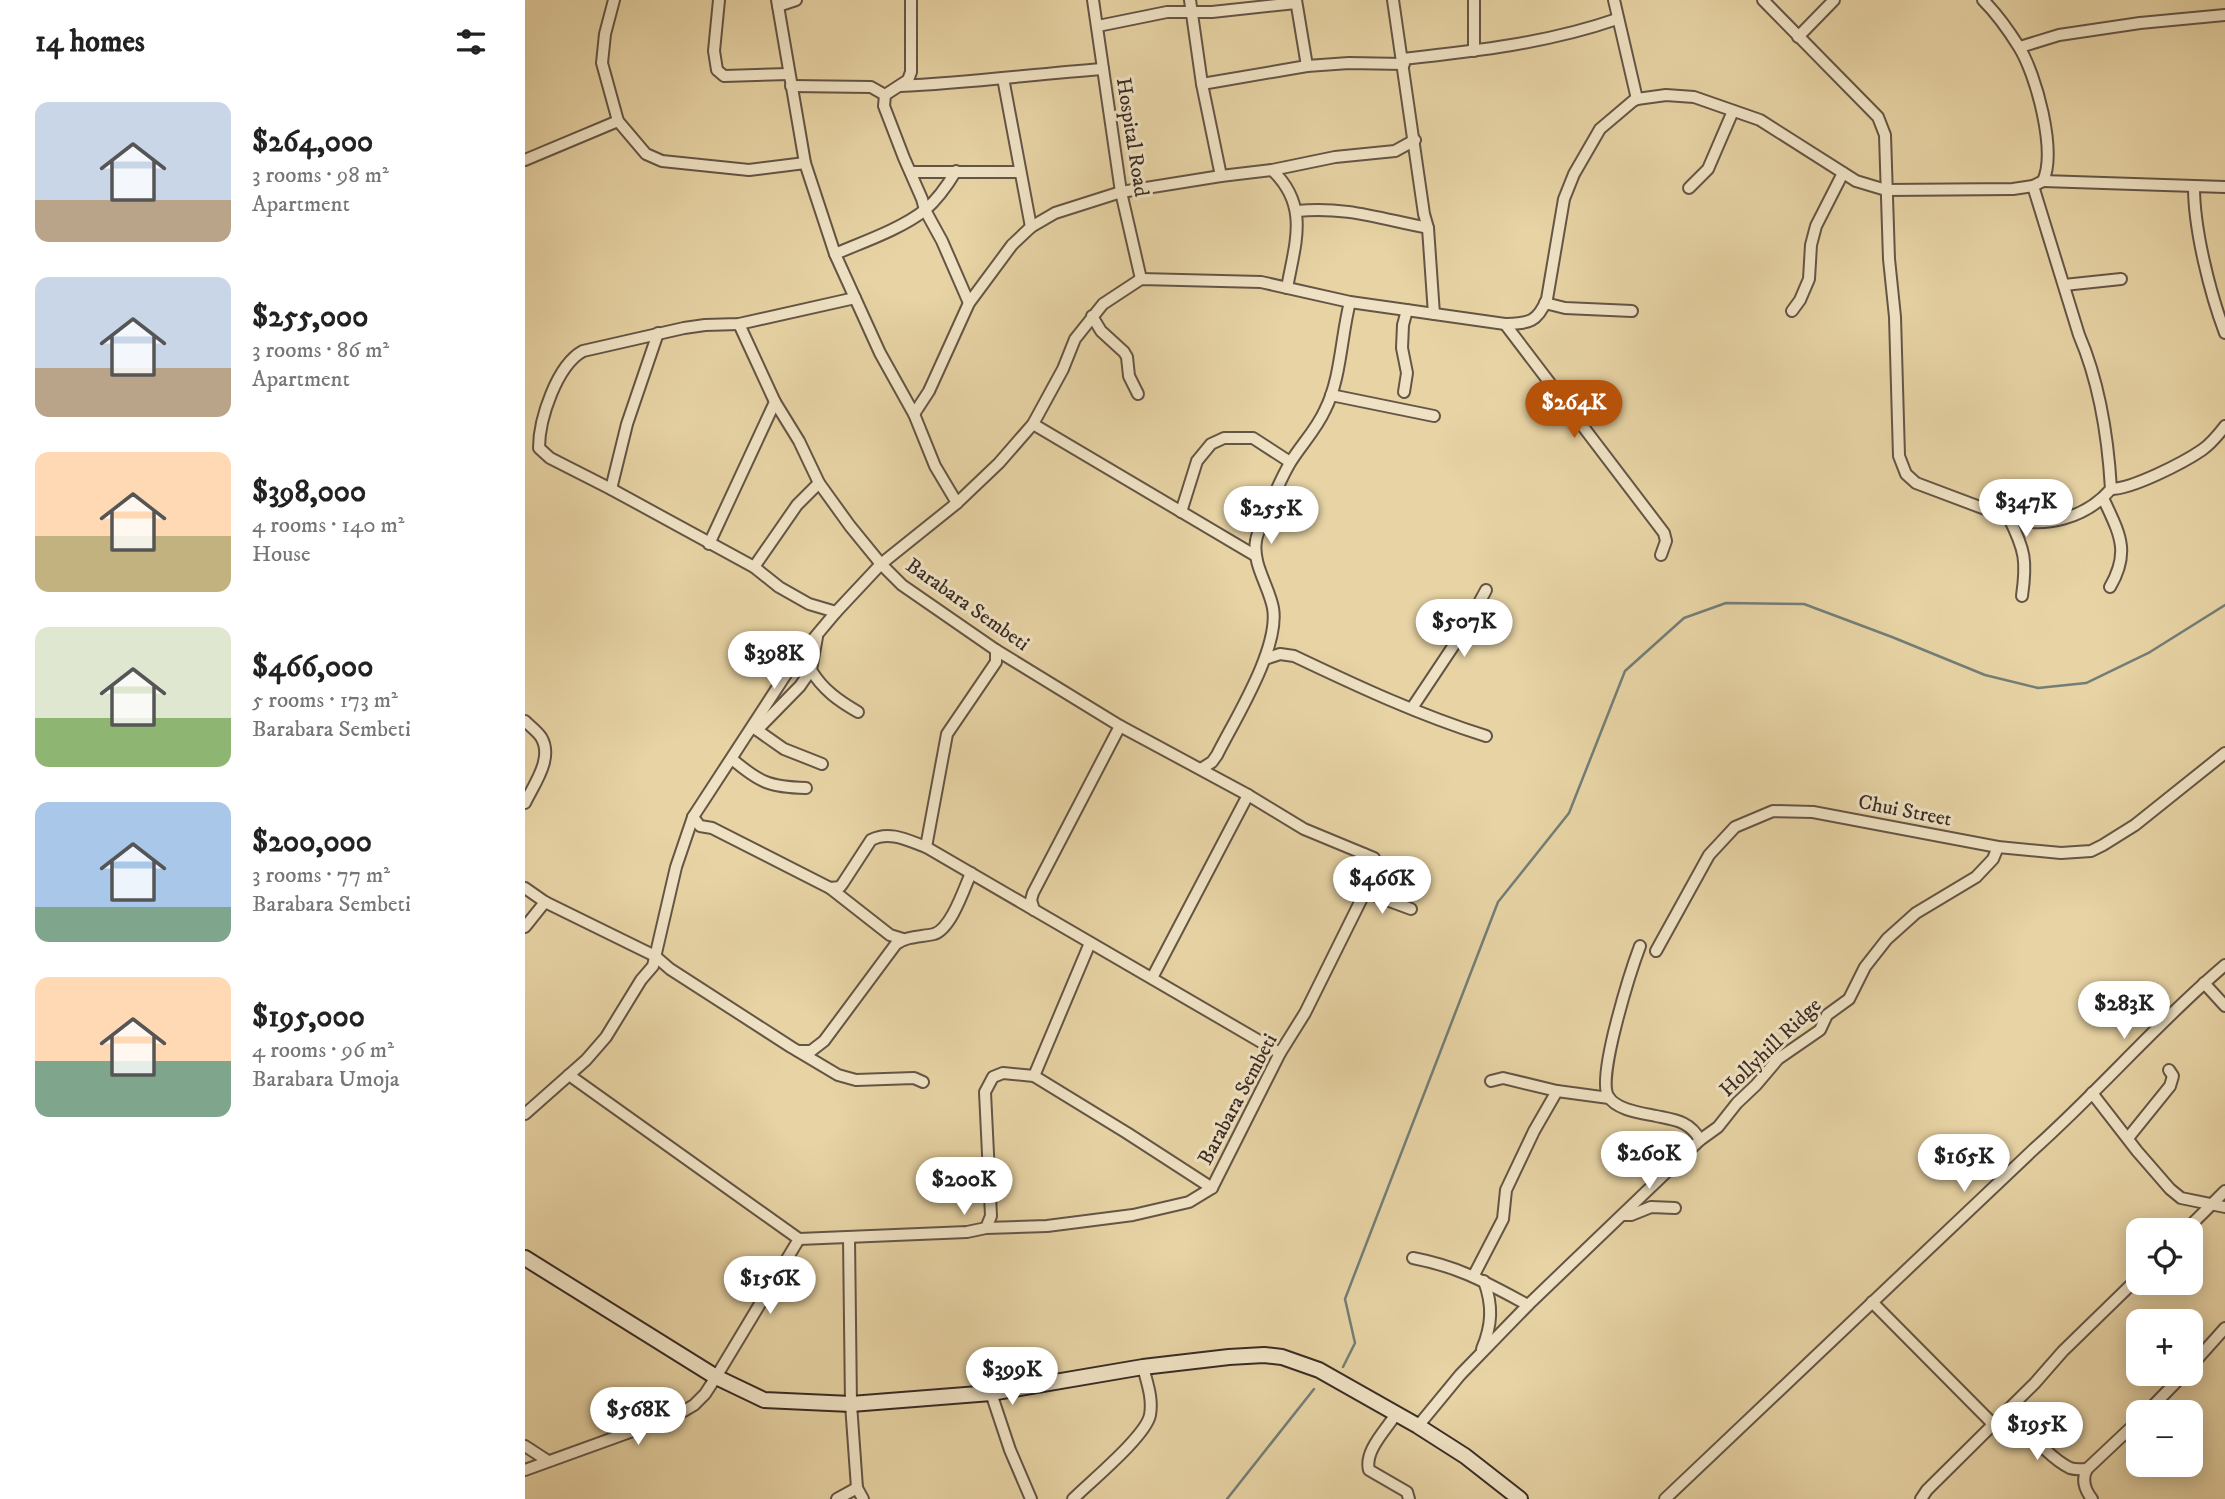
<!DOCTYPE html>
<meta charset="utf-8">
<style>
body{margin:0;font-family:"IM FELL DW Pica",serif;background:#f6f6f6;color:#222;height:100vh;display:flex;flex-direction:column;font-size:26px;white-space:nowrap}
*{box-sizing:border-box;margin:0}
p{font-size:23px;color:#767676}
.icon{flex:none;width:38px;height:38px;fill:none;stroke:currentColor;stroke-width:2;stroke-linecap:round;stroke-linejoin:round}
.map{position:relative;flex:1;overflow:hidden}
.panel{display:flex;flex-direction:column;background:#fff;width:525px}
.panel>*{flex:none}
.buttons{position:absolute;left:1601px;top:1218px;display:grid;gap:14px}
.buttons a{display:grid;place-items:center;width:77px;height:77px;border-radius:14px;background:#fff;box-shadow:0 4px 18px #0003;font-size:35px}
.price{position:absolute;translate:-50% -60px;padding:0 16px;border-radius:24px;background:#fff;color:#222;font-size:23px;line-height:46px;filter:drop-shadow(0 2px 4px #0008)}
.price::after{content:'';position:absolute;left:50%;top:42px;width:21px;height:16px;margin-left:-10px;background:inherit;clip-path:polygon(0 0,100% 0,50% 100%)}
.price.active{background:#b45309;color:#fff}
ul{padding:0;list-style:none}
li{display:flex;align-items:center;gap:21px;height:175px;padding:0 35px}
li span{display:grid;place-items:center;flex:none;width:196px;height:140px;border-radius:14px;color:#555}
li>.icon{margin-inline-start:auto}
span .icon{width:84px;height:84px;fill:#fffc;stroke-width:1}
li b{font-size:30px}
h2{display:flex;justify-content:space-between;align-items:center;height:84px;padding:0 35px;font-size:30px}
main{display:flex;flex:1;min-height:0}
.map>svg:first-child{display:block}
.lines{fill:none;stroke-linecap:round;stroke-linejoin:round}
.stream{stroke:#727e77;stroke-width:2.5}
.street-casing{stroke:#645545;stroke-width:14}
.secondary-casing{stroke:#392b25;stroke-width:18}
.street{stroke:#efe2c4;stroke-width:10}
.secondary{stroke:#efe2c4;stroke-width:14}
.labels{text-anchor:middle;stroke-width:6;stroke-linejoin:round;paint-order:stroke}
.street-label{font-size:21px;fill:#392b25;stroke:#efe2c4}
</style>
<main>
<section class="panel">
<h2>14 homes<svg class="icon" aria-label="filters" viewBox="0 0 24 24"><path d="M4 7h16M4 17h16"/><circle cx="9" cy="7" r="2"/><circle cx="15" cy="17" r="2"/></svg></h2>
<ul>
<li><span style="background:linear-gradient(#c9d6e8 70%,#b9a48a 0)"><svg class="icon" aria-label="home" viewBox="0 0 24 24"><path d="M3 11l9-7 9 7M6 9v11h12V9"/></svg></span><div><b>$264,000</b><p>3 rooms · 98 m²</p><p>Apartment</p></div></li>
<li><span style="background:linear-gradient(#c9d6e8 65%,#b9a48a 0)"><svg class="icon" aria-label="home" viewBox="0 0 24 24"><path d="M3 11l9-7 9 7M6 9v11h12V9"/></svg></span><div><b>$255,000</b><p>3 rooms · 86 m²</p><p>Apartment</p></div></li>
<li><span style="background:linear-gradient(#ffd9b3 60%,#c2b280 0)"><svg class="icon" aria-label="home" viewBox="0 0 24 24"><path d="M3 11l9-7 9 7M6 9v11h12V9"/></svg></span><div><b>$398,000</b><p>4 rooms · 140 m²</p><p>House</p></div></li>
<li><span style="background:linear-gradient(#dfe7d0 65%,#8fb573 0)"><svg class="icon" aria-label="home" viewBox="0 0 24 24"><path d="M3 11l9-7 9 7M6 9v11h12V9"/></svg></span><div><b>$466,000</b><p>5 rooms · 173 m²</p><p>Barabara Sembeti</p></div></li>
<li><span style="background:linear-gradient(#a9c7e8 75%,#7fa58c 0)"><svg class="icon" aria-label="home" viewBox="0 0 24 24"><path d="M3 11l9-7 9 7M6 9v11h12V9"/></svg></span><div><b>$200,000</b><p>3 rooms · 77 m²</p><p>Barabara Sembeti</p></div></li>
<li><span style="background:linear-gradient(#ffd9b3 60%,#7fa58c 0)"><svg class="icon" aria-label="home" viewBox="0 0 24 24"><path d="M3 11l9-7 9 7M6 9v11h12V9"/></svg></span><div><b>$195,000</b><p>4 rooms · 96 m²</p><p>Barabara Umoja</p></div></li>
</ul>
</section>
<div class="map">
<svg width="1700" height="1499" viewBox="0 0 1700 1499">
<rect width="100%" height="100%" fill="#e7d3a4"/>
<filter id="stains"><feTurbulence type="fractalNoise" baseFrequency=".00286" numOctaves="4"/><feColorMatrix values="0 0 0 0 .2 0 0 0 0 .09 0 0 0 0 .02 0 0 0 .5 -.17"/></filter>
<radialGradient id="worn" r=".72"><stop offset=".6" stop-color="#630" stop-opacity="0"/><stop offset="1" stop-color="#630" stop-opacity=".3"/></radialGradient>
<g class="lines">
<g class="stream">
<polyline points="818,1367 830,1343 820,1299 973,902 1044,813 1100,671 1159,618 1201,603 1279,604 1367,637 1460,675 1513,688 1561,683 1625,652 1700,605"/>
<polyline points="702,1499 789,1389"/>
</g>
<g class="street-casing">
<g id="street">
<polyline points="89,0 80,34 77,63 93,121 121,154 137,161 224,170 280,163"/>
<polyline points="194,0 189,51 192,70 199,76 264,74"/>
<polyline points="252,0 280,163 310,254 355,353 389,414 410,466 432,503"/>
<polyline points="386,0 386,72 383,80 360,95 359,106 379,158 397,199 400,210 417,241 444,303"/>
<polyline points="568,0 596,192 616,279"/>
<polyline points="665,0 677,84 696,176"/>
<polyline points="771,0 782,66"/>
<polyline points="868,0 899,214 903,228 909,314"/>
<polyline points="1089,0 1112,99"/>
<path d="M1238,0L1353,117L1360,135L1364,259L1370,317L1374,456L1381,474L1391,483L1484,518C1520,529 1561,518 1586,489C1583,437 1575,384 1554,335L1508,186"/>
<polyline points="253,6 271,0"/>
<polyline points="573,26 642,12 687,12 771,3"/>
<polyline points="1273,37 1309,0"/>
<polyline points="1495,47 1534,35 1615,23 1700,15"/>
<polyline points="949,51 949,0"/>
<path d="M878,59C951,51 1023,43 1092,19"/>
<polyline points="478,78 506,227"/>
<polyline points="677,84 782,66 824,63 879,64"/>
<polyline points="266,86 346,87 360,95"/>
<path d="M375,86C443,83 510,74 578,69"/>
<polyline points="0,160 93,121"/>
<path d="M747,170C785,206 770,243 762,288"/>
<polyline points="386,172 495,172"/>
<polyline points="1518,181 1700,187"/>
<path d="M1669,187C1669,230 1685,293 1700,333"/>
<polyline points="1164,188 1183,169 1208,111"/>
<path d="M772,211C820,206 856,219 903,228"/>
<path d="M310,254C338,242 376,229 400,210C413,199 422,186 431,171"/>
<polyline points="1539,285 1596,279"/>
<polyline points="1020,303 1040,308 1107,311"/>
<polyline points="1267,311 1275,300 1284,279 1286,245 1291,226 1318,173"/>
<polyline points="567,316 576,331 599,352 602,357 604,376 613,394"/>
<polyline points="214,324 250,402 274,441 294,483 325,526 356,564 377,585 471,650 595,726 723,795 779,829 849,858"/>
<polyline points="980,324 1139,533 1141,541 1136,555"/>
<polyline points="879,392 882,373 877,348 878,325 882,310"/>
<polyline points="806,395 909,416"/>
<polyline points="389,414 404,391 444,303 487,245 506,227 530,213 596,192 696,176 747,170 810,157 870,151 890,140"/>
<polyline points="508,424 731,556"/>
<polyline points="86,489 102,424 133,333"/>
<path d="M1586,489C1607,489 1658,463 1677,450C1687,443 1693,435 1700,426"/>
<path d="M1578,498C1594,533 1606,551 1585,587"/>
<polyline points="656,512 672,461 686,444 699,438 728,438 765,462"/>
<path d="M1484,518C1500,550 1502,561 1497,596"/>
<polyline points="184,544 250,402"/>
<polyline points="229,567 272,505 294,483"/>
<path d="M311,612L284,604L254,587L229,567L86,489L25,458L14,448C14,419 32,365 58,351L159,328L180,325L214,324L330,298"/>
<path d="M292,637L286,670C298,690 314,701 333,712"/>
<path d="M740,659L755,654L769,656C832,686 894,715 961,736"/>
<polyline points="887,708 941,627 961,590"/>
<path d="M0,721C5,726 12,731 16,737C29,758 9,784 0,803"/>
<polyline points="231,726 232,730 259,749 297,764"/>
<polyline points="232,730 275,686 286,670"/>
<path d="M207,759C235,783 245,787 281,788"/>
<path d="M676,769L687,762L692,755C710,719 755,648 748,608C744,586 727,564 731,541C732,533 737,524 740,516C748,498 755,480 765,463C776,445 791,430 800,410C816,379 816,336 825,302"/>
<path d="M168,817L175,826L187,828L305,888L315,887L318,883L346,840C365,830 384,841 401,847L755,1053"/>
<polyline points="401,847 422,734 471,662 471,650"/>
<polyline points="0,888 20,902 130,956 145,969 266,1047 313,1075 331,1080 389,1078 398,1082"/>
<polyline points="305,888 365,935 378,939"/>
<polyline points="840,892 886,909"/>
<polyline points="509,910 506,900 508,893 595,726"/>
<polyline points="0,927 20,902"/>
<path d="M1115,946C1106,970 1072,1076 1083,1096C1091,1110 1116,1113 1131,1116C1150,1120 1165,1121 1175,1140"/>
<polyline points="1131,951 1184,855 1210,827 1248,811 1288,812 1473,847 1536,853 1566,851 1578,845 1610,825 1700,753"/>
<polyline points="627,978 723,795"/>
<polyline points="1679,983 1700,1006"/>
<path d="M273,1051H286L299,1041L371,944C382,936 395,937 409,934C426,929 439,889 446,873"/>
<polyline points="44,1075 274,1239 442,1232 461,1228 466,1216 460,1092 468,1077 478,1073 509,1076 602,1133 687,1188"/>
<polyline points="509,1076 565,943"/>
<polyline points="966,1081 978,1078 1032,1091 1084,1098"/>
<polyline points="1567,1093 1612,1151 1645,1189 1656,1198 1700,1207"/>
<path d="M0,1114L61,1060L81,1037L116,980L128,966L151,867L168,817L269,662L311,612L356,564L432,503L474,463L508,424L538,369L550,339L578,304L616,279L736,282L825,302L980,324C1004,323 1012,323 1022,299L1039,199L1049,174L1075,129L1108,101L1112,99L1141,95L1169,97L1235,120L1331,181L1361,190L1488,189L1508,186L1518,181C1532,151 1511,74 1494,47C1484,31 1471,13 1458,0"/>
<polyline points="1603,1138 1645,1086 1648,1076 1644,1070"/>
<polyline points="1099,1215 1106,1215 1126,1207 1150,1208"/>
<polyline points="461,1228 522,1226 608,1215 664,1202 687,1188 755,1053 780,1013 840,892 842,870 839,854"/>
<polyline points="1661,1230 1700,1191"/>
<polyline points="324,1238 326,1404 332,1488 338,1499"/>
<path d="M888,1258C935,1267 962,1283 1003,1305"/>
<polyline points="949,1275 978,1219 981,1190 1009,1131 1032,1091"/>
<polyline points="1347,1302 1468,1424"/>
<path d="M957,1349C967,1325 968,1306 959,1281"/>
<polyline points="1666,1366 1700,1328"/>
<polyline points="466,1393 485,1450 506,1499"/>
<path d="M1483,1411C1500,1428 1524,1458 1545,1468C1551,1470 1556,1469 1562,1469"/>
<polyline points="1622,1412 1659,1374"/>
<path d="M871,1414C861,1430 839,1451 844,1470L882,1492L884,1499"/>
<polyline points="893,1426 935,1375 1003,1305 1175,1140 1193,1127 1212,1103 1231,1085 1253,1059 1295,1030 1302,1015 1324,999 1340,967 1362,939 1391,913 1451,877 1468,859 1473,847"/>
<polyline points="0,1446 23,1461"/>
<polyline points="0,1470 152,1415 169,1405 180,1394 191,1377 274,1239"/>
<polyline points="312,1499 332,1488"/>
<path d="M548,1499C565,1482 621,1436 625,1415C628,1398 622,1383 618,1367"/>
<path d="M1140,1499L1509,1149C1575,1090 1633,1022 1700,965"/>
<polyline points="1396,1499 1402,1490 1510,1383 1538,1351 1614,1277"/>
<path d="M1567,1499C1560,1490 1556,1480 1562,1469L1614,1420"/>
</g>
</g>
<g class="secondary-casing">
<polyline id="secondary" points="0,1258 191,1377 239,1400 326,1404 466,1393 618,1367 704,1357 739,1355 757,1357 794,1370 893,1426 940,1456 995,1499"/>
</g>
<use href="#street" class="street"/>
<use href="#secondary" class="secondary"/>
</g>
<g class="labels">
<g class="street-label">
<text transform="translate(608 137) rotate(81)" y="7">Hospital Road</text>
<text transform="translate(443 604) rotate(35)" y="7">Barabara Sembeti</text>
<text transform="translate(1380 810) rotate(11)" y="7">Chui Street</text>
<text transform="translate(1245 1047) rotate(-44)" y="7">Hollyhill Ridge</text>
<text transform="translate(712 1099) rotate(-62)" y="7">Barabara Sembeti</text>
</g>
</g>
<rect width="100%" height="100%" filter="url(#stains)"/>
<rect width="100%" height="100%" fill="url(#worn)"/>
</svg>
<div class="buttons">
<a><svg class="icon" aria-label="locate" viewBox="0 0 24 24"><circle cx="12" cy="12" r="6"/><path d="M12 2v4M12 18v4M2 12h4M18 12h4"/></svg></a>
<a>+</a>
<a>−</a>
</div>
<b class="price active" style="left:1049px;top:440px">$264K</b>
<b class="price" style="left:1501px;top:539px">$347K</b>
<b class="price" style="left:746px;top:546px">$255K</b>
<b class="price" style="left:939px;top:659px">$507K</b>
<b class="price" style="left:249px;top:691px">$398K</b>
<b class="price" style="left:857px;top:916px">$466K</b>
<b class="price" style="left:1599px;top:1041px">$283K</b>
<b class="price" style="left:1124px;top:1191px">$260K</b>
<b class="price" style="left:1439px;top:1194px">$165K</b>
<b class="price" style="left:439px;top:1217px">$200K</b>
<b class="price" style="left:245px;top:1316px">$156K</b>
<b class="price" style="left:487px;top:1407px">$399K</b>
<b class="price" style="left:113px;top:1447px">$568K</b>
<b class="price" style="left:1512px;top:1462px">$195K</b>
</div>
</main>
